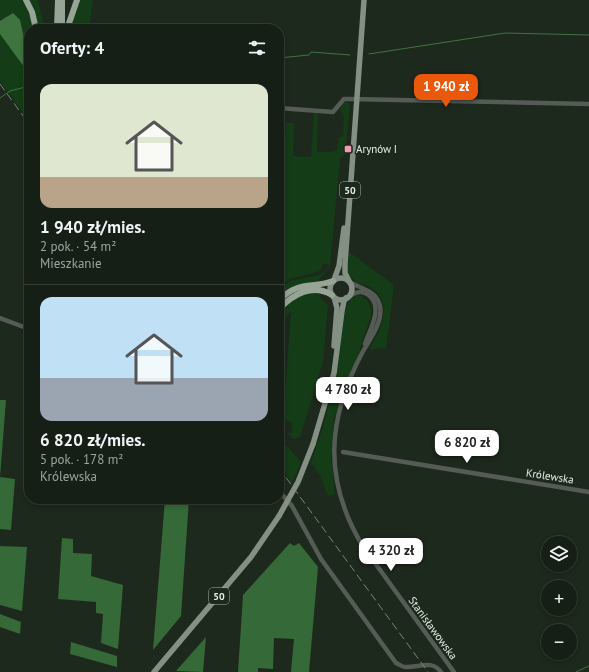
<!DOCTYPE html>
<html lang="pl">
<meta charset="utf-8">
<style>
body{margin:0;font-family:"PT Sans",sans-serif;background:#1f271f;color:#f1f3f6;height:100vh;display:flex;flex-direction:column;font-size:15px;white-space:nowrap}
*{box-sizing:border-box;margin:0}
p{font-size:13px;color:#9ea2a1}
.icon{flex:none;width:22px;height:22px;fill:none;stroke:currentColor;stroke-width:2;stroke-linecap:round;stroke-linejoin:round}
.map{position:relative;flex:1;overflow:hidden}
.details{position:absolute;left:24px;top:24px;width:260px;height:480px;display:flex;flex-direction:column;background:#161f16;border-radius:16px;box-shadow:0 2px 6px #0003,0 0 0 1px #353d35}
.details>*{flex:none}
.buttons{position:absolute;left:541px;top:536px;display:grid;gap:8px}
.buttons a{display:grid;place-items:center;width:36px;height:36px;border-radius:50%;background:#161f16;box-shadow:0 2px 6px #0003,0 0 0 1px #353d35;font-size:20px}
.price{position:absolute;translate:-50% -34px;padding:0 9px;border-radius:8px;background:#fff;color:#222;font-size:13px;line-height:26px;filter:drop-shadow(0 1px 2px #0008)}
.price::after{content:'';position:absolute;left:50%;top:24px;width:12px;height:9px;margin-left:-6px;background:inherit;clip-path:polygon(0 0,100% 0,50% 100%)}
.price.selected{background:#ea580c;color:#fff}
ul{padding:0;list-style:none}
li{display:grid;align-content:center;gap:8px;height:212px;padding:0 16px}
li+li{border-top:1px solid #353d35}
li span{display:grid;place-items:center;height:124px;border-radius:12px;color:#555}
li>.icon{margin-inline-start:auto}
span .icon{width:72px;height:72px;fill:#fffc;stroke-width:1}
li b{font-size:17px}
h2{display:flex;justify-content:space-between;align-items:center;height:48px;padding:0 16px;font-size:17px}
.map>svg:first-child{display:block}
.green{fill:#143c16}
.forest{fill:#356937}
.water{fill:#3f7441}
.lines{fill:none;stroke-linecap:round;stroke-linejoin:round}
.stream{stroke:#3f7441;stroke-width:1}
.minor{stroke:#555b55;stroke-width:4.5}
.major{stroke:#849083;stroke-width:5.5}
.highway{stroke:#96a596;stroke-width:6}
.rail{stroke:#7a847a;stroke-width:1;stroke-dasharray:8 4;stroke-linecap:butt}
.major-bridge{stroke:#849083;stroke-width:5.5}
.poi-dot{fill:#f19ab2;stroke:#1d291d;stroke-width:1.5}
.labels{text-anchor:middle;stroke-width:3;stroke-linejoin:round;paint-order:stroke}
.shield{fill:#1d291d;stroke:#abb4ab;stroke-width:1}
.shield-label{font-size:10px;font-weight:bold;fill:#e8f0e8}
.poi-label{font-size:11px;fill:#e8f0e8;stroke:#1d291d;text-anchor:start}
.street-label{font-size:11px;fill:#e8f0e8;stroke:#1d291d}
</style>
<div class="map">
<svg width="589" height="672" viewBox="0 0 589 672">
<rect width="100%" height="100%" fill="#1d291d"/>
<g class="green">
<polygon points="0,0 24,0 34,29 29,29 29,121 0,81"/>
<polygon points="29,0 38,0 45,29 38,29"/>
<polygon points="79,0 93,0 89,29 69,29"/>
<path d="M347,102L350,105L345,155L340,158L330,267L318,280V282C302,283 292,288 279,297V291C283,287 286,283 291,281C304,276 321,279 329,267L328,264H323L320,271L290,279L279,287V140L284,141L286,123H294L293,156L311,157L314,113H318L317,152H330L337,150L339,137L343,136L344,117L340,110L344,103Z"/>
<path d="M349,252L394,285L386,349L377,348L372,350L370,348C381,330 394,301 370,287C367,285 364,285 361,284C355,282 351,277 347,272Z"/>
<polygon points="307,293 319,293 321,299 328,305 323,362 300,437 294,439 287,433 292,433 292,422 283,420 291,311 279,325 279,312 291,300"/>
<path d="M359,295C368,298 372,306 371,315L358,356L334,418L331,458L335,494L329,496L326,492L321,477L311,463L322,430L331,397L346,306L352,298Z"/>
<polygon points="279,437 301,462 292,483 279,465"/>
</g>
<g class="forest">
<polygon points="0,400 6,400 0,477 15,479 11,530 0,529"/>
<polygon points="165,499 189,499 181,616 153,650"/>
<polygon points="62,538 73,539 73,553 92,554 91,576 123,585 118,649 101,643 103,614 96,613 96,602 58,599"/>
<polygon points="290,543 294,546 299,543 318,567 309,672 291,672 294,639 274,638 273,669 258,668 258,672 238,672 243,595"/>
<polygon points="0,546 27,547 22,611 0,605"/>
<polygon points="0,614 21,622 20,634 0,627"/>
<polygon points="206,637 203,672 176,671"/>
<polygon points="71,642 117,656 117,667 70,654"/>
</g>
<polygon class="water" points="13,13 20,20 29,60 29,70 27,71 0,34 0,21"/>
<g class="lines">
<g class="stream">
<polyline points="369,54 505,33 589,35"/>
<polyline points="279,58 309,55 311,52 350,55"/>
<polyline points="0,98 10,91 29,86"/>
<polyline points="576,672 589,666"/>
</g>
<g class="minor">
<polyline points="279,108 333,112 344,99 348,99 589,104"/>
<path d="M350,282C361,289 376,290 380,306C383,322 370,339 362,353C327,420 323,479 362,545L454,672"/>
<path d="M349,296C355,293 360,290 367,294C385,306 370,329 365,344"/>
<polyline points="0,318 29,329"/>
<polyline points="343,452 589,492"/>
<path d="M279,491L292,506L321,559L396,663C399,664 402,667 405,667C418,668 432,659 441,672"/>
</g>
<g class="major">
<circle cx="341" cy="289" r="11"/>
<polyline points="334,280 339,266 344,228"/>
<polyline points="349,281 345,273 345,264 364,0"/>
<polyline points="334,346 337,308 334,297"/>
<polyline points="313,444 334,373 342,311 344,301 346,298"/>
<polyline points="154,672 251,557 279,516"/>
</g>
<g class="highway">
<polyline points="26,0 32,12 36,29"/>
<polyline points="57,29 58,0"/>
<polyline points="62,29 62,0"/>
<polyline points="67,29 77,0"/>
<path d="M279,300C300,280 311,289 333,281"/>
<path d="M279,309C293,294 313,283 332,295"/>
</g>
<g class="rail">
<polyline points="0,84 29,124"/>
<polyline points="279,468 428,672"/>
</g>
<polyline class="major-bridge" points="279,516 298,482 313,444"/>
</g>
<rect class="poi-dot" x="344" y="145" width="8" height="8" rx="2"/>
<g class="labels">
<g class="shield">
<rect x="340" y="182" width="20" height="16" rx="3"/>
<rect x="209" y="588" width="20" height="16" rx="3"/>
</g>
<g class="shield-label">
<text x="350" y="194">50</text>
<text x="219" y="600">50</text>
</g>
<g class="poi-label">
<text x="356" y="153">Arynów I</text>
</g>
<g class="street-label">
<text transform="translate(550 476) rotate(9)" y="4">Królewska</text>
<text transform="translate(433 628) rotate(54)" y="4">Stanisławowska</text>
</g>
</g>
</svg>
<div class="buttons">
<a><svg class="icon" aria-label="layers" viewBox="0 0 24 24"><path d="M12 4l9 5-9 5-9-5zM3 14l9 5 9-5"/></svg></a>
<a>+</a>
<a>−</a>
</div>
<b class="price selected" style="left:446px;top:108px">1 940 zł</b>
<b class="price" style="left:348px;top:411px">4 780 zł</b>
<b class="price" style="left:467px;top:464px">6 820 zł</b>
<b class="price" style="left:391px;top:572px">4 320 zł</b>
<section class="details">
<h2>Oferty: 4<svg class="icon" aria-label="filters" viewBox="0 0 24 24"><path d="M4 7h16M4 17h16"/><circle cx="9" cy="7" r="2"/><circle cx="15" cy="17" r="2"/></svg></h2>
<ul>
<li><span style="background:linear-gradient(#dfe7d0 75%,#b9a48a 0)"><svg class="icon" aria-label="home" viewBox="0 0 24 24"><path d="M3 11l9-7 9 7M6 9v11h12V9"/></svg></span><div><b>1 940 zł/mies.</b><p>2 pok. · 54 m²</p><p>Mieszkanie</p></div></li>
<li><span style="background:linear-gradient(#bfe0f5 65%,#9aa5b1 0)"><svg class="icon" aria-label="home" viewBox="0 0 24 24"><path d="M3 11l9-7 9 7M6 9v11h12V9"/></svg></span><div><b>6 820 zł/mies.</b><p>5 pok. · 178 m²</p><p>Królewska</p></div></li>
</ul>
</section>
</div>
